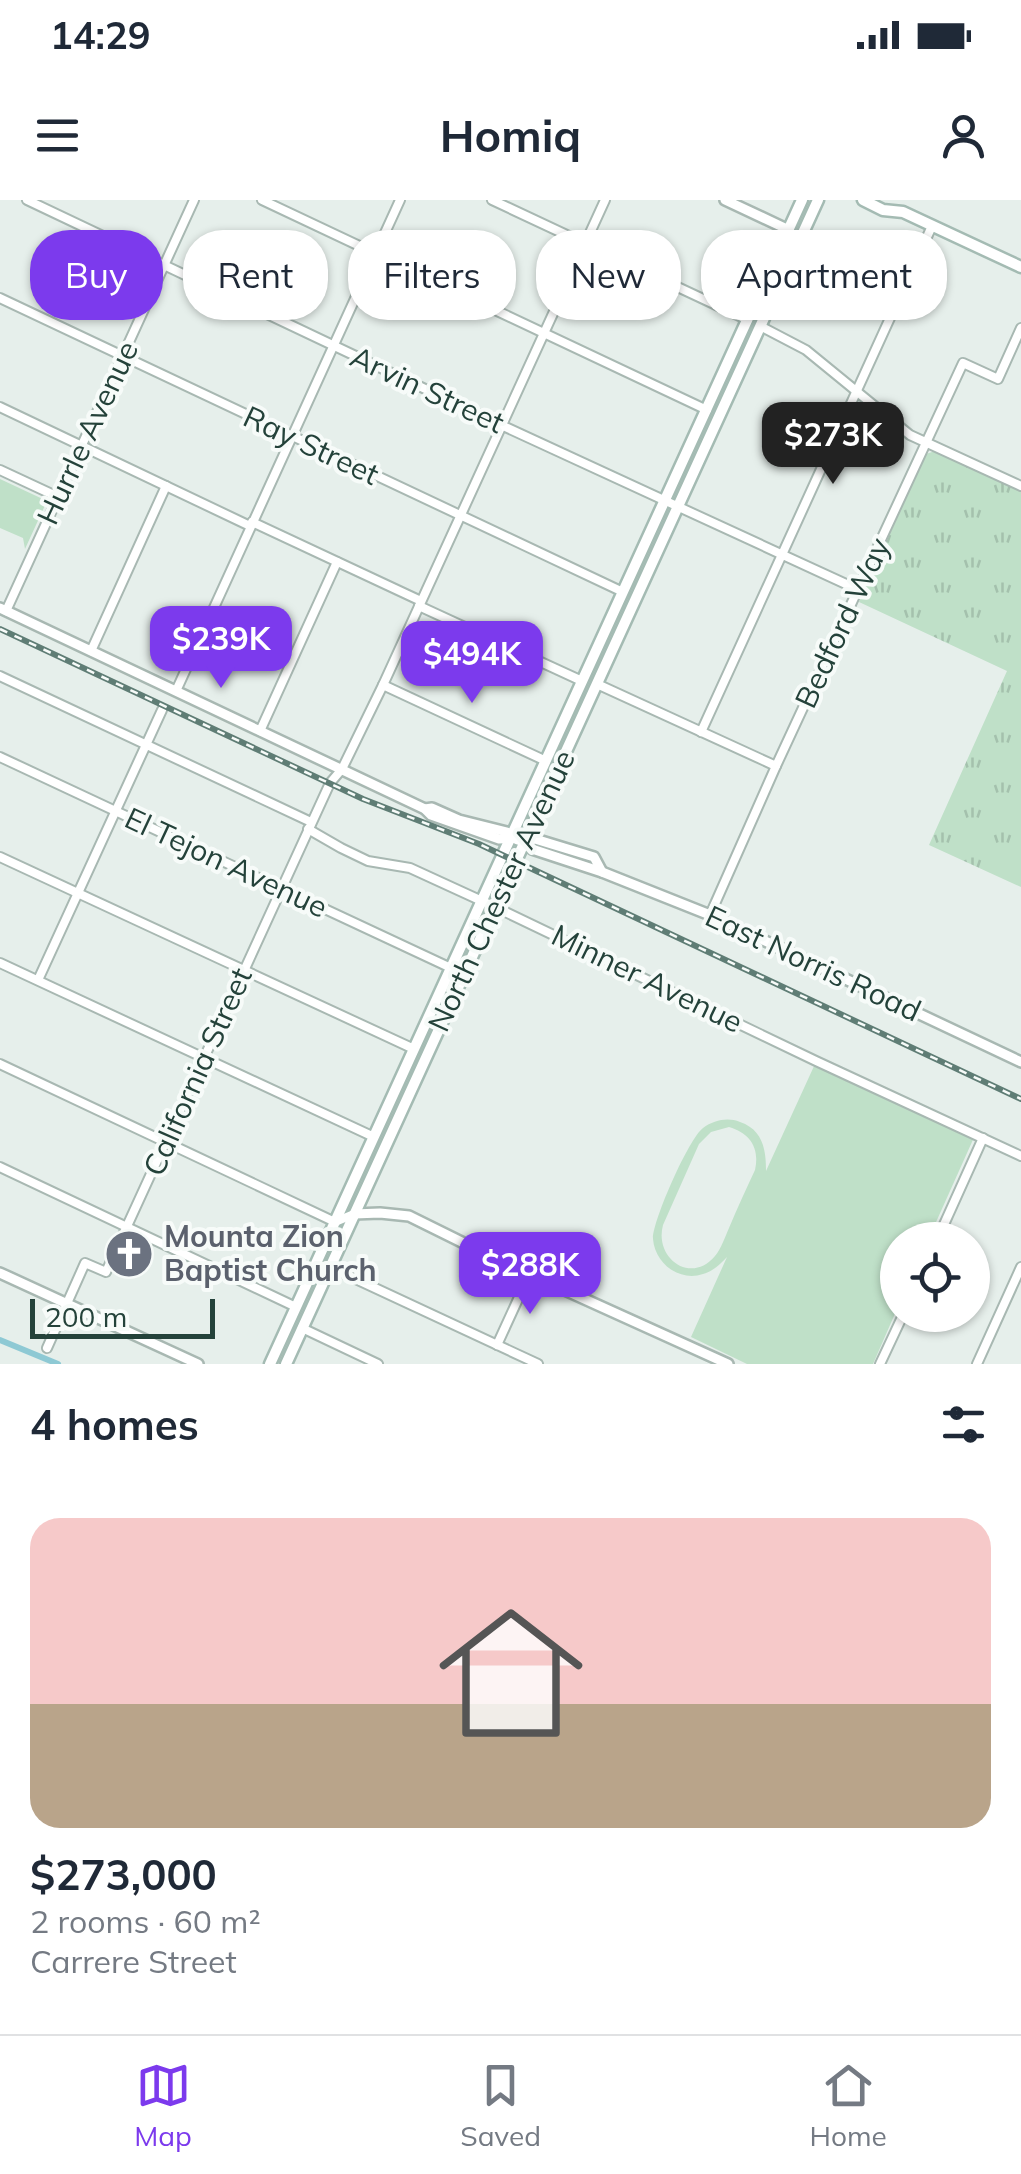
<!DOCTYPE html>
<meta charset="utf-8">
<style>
body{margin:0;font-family:Mulish,sans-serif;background:#f6f6f7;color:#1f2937;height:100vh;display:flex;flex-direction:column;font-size:38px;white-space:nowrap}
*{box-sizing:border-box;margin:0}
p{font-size:32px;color:#747a83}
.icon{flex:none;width:55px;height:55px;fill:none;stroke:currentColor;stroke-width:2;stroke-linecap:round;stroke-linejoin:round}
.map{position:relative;height:1164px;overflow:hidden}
.details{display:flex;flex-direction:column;background:#fff;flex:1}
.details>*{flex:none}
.top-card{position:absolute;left:30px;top:30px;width:962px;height:90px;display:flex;gap:20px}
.tools{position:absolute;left:880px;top:1022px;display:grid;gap:20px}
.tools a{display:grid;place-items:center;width:110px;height:110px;border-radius:50%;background:#fff;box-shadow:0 2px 8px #0004;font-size:50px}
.scale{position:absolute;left:30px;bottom:25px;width:185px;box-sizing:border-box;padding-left:10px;border:5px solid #24423a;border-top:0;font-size:28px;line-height:35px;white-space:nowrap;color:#24423a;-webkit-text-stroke:8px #f7fbf9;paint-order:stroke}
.price{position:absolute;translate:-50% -85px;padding:0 22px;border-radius:20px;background:#7c3aed;color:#fff;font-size:32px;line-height:65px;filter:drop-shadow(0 2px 5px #0008)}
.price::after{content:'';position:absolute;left:50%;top:60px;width:30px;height:22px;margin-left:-15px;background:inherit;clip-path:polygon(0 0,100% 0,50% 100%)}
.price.active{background:#222;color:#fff}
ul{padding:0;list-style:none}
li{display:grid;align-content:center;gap:20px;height:530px;padding:0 30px}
li span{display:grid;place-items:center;height:310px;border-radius:30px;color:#555}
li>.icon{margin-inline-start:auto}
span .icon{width:180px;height:180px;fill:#fffc;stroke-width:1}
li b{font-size:42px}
h2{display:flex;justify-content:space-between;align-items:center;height:120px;padding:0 30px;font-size:42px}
.pill{padding:0 35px;border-radius:40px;background:#fff;box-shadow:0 2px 8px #0004;font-size:35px;line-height:90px}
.pill.active{background:#7c3aed;color:#fff}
.status{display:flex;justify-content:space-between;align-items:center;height:70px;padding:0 50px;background:#fff;direction:ltr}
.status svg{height:28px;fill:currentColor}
header{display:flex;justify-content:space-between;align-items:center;height:130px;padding:0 30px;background:#fff;font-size:45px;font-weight:700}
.tab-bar{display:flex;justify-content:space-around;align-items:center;height:140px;border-top:2px solid #e0e1e3;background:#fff;font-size:28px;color:#747a83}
.tab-bar a{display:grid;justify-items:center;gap:5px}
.tab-bar .active{color:#7c3aed}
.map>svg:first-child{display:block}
.grass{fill:url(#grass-tufts)}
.park{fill:#bfe0c8;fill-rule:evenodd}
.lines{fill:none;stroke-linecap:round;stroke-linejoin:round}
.canal{stroke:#8ec9d4;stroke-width:6}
.minor-casing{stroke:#a8b8b2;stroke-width:12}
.tertiary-casing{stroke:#a8b8b2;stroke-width:14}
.secondary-casing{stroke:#a4bbb3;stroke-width:15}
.minor{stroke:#fff;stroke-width:8}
.tertiary{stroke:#fff;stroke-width:9}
.secondary{stroke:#fff;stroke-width:10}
.rail-casing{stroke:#5f7d75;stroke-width:6}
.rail{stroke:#f7fbf9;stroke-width:2.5;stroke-dasharray:8;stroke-linecap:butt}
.labels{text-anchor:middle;stroke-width:8;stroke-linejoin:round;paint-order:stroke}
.street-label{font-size:30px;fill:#24423a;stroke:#f7fbf9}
.worship-label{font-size:30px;font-weight:bold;fill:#5b616d;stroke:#f7fbf9;text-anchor:start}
</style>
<div class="status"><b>14:29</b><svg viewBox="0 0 49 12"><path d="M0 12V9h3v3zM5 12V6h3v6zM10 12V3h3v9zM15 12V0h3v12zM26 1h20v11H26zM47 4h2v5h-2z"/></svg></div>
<header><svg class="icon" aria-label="menu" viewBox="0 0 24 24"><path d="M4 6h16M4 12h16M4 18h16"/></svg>Homiq<svg class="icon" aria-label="person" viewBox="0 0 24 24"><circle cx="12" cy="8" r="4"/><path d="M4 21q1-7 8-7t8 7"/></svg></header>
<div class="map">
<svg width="1021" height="1164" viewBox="0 0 1021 1164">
<defs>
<pattern id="grass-tufts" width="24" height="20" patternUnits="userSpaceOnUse" patternTransform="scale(2.5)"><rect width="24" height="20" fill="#bfe0c8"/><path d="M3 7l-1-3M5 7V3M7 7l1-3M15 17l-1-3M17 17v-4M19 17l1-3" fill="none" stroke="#a4c1ad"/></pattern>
</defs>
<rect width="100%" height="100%" fill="#e6efeb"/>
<polygon class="grass" points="935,251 1021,290 1021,687 929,645 1007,471 859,402 926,254"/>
<g class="park">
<polygon points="0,279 47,301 25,349 23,338 0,328"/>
<path d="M815,864L976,933L928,1040H898L897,1109L873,1164H747L691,1137L727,1057C721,1063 714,1071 703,1074C680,1082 655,1064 653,1039C652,1022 689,938 703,928C714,920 728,917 740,922C764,930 766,952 766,971ZM729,927C750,933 760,948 755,970C746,989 737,1009 729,1028C725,1037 721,1049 715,1056C691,1085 654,1058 663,1025L699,944L711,932Z"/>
</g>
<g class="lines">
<polyline class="canal" points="0,1140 58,1164"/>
<g class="minor-casing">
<g id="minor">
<polyline points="27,0 501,225 859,390"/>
<polyline points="262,0 707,210"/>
<polyline points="492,0 748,120"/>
<polyline points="0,98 623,392"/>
<polyline points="760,126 806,150 910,235 1021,286"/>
<polyline points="0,207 250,326"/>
<polyline points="0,270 58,297"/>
<polyline points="252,322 421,401"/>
<polyline points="419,406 582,481"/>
<polyline points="6,411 194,0"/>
<polyline points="91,451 166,286"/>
<polyline points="0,476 311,622"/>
<polyline points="597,484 776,566"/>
<polyline points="383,485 546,561"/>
<polyline points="176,491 400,0"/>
<polyline points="260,531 337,362"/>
<polyline points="701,532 932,26"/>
<polyline points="0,557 451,768"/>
<polyline points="308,629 341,648 368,661 410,668 495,707 816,861 1021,956"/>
<polyline points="0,657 414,849"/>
<polyline points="710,715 776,566 963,163 998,179 1021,128"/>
<polyline points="0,763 374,937"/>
<polyline points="38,780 162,510"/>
<polyline points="0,864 335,1022 354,1014"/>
<polyline points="0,967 296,1107"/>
<polyline points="937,1040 983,938"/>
<polyline points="330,1067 538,1164"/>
<polyline points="302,1128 378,1164"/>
<polyline points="497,1145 530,1073"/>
<polyline points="47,1148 85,1063 106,1072 330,583 342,569 383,485 605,0"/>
<polyline points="880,1164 903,1115"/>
<polyline points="977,1164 1021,1067"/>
</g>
</g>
<g class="tertiary-casing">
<g id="tertiary">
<polyline points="725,0 789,30"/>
<polyline points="0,408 425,609 431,615 499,639 512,638"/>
<path d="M425,609L432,608L459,620L507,632C514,641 524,643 535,639L594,657L602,672"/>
<polyline points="526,642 532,649 602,672 710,715 1021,862"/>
<polyline points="354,1014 380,1013 409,1016 496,1059 728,1164"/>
<polyline points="0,1073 198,1164"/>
</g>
</g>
<g class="secondary-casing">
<g id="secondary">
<polyline points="863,0 883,10 903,12 1021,67"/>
<polyline points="270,1164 802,0"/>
<polyline points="286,1164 818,0"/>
</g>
</g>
<use href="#minor" class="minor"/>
<use href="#tertiary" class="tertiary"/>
<use href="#secondary" class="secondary"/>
<g class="rail-casing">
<polyline id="rail" points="0,429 363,599 479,644 1021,899"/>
</g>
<use href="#rail" class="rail"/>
</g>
<defs>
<g id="church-disc" transform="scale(2.5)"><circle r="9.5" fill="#6b7280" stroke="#f7fbf9"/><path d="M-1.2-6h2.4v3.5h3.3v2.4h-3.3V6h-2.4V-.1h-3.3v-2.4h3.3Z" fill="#fff"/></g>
</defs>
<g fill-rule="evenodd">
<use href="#church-disc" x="129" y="1054"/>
</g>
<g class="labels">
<g class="street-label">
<text transform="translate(427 190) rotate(25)" y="10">Arvin Street</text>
<text transform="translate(88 233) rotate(-65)" y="10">Hurrle Avenue</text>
<text transform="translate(311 246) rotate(25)" y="10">Ray Street</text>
<text transform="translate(843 423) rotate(-65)" y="10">Bedford Way</text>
<text transform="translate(226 663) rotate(25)" y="10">El Tejon Avenue</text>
<text transform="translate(502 691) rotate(-65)" y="10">North Chester Avenue</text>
<text transform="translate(813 764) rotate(25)" y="10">East Norris Road</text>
<text transform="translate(647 779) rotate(26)" y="10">Minner Avenue</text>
<text transform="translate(198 872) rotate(-66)" y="10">California Street</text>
</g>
<g class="worship-label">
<text x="164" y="1047">Mounta Zion<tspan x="164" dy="34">Baptist Church</tspan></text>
</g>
</g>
</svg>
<div class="tools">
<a><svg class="icon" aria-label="locate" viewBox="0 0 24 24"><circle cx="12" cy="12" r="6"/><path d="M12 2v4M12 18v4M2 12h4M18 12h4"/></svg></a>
</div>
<div class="scale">200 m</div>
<b class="price active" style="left:833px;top:287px">$273K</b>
<b class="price" style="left:221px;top:491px">$239K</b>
<b class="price" style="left:472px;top:506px">$494K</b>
<b class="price" style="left:530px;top:1117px">$288K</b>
<div class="top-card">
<a class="pill active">Buy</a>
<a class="pill">Rent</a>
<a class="pill">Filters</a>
<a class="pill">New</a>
<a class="pill">Apartment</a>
</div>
</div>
<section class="details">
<h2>4 homes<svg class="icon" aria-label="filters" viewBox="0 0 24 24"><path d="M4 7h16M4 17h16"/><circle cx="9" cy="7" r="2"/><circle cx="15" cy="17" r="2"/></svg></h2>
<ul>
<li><span style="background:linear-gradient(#f6c9c9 60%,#b9a48a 0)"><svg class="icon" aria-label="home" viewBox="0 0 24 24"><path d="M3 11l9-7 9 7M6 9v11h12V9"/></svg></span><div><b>$273,000</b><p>2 rooms · 60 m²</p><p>Carrere Street</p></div></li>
</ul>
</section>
<nav class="tab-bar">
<a class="active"><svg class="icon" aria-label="map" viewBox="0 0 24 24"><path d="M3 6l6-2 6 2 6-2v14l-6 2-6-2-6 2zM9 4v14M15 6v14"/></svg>Map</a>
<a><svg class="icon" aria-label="saved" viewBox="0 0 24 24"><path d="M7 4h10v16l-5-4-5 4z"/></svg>Saved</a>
<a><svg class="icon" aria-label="home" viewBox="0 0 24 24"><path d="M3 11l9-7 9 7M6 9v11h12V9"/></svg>Home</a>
</nav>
